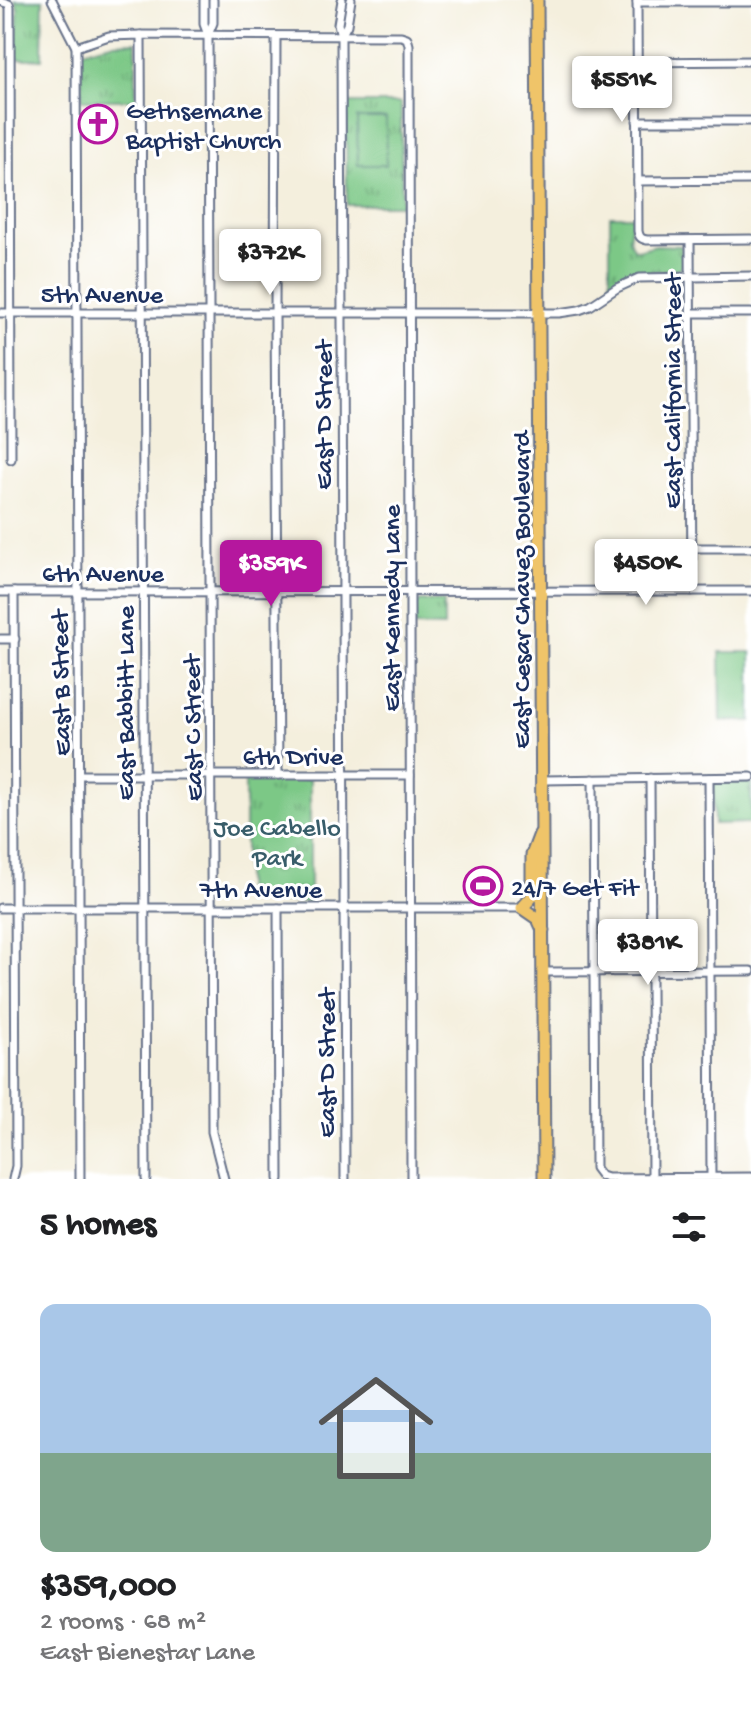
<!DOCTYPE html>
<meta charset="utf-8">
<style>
body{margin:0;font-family:"Gochi Hand",sans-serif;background:#f2f2f2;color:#202124;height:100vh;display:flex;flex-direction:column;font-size:30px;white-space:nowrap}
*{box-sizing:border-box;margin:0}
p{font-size:26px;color:#757577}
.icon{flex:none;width:44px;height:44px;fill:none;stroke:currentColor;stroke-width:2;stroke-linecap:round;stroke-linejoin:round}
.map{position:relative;height:1179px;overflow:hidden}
.sheet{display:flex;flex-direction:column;background:#fff;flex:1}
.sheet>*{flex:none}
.price{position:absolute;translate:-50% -68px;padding:0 18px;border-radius:8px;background:#fff;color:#222;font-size:26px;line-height:52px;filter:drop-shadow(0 2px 4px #0008)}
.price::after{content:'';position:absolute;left:50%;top:48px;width:24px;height:18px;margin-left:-12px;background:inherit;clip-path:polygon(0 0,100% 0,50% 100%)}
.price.active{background:#b5179e;color:#fff}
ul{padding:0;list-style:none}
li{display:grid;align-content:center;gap:16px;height:424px;padding:0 40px}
li span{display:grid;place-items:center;height:248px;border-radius:16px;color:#555}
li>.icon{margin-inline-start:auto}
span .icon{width:144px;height:144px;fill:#fffc;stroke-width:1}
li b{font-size:34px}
h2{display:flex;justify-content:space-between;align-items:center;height:96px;padding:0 40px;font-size:34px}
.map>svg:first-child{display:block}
.grass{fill:url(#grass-tufts);stroke:#4c7c72;stroke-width:2}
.pitch{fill:#7cc886;stroke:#4c7c72;stroke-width:2}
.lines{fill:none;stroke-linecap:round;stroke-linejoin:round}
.minor-casing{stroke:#67728a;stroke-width:11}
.highway-casing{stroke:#67728a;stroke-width:15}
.minor{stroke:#fff;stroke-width:7}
.highway{stroke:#efc469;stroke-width:11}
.labels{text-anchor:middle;stroke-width:6;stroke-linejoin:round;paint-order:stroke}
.poi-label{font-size:26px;fill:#1b2f5e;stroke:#fff;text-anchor:start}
.street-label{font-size:26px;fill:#1b2f5e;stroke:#fff}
.park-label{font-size:26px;fill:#385d6a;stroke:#fff}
</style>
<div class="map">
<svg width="751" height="1179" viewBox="0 0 751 1179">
<defs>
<pattern id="grass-tufts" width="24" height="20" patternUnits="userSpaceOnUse" patternTransform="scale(2)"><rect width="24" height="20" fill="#7cc886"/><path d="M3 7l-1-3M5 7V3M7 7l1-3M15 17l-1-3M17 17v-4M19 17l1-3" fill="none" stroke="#65a371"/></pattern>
</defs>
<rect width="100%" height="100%" fill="#fff"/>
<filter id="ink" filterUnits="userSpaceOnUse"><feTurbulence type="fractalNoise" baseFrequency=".0125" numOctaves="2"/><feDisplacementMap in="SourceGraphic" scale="16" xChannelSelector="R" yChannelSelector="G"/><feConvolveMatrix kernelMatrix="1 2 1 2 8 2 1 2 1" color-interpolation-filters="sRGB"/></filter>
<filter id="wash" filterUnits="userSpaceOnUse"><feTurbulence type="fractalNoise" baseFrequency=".006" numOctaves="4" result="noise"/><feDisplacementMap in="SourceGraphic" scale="32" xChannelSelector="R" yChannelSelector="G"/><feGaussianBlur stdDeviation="1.8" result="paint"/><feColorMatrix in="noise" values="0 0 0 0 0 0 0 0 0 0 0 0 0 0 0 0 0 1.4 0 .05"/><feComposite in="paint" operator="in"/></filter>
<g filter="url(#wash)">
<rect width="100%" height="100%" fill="#f4efdd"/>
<g class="grass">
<polygon points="15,0 43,0 42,59 16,59 18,9"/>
<polygon points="136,42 136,100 82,100 81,51 111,43"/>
<polygon points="346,103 401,103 402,205 347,205"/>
<path d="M610,216H633L629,238L631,245L634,249L638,250L656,245L681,246L683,262L681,268C652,276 640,264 610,285Z"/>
<polygon points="420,601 444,601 444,627 415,626 415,606"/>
<rect x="245" y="779" width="65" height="123"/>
<polygon points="713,783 751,783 751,823 714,824"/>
</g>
<g class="pitch">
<polygon points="357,118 386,118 386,165 358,165"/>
<polygon points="720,652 751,652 751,721 721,721"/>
</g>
</g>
<g filter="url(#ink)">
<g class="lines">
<g class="minor-casing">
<g id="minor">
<polyline points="52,0 76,47 80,1179"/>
<polyline points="204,0 204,24 208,35"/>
<polyline points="213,0 213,23 208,35 212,1132 224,1179"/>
<polyline points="342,0 338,24 341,36 345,1179"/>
<path d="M637,0L638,231C639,237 641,239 647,240L751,239"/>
<polyline points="0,1 9,4 10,7 11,459"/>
<polyline points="637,2 751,2"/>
<polyline points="141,35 146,1179"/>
<polyline points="276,36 275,313 278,775"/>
<polyline points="341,36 347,25 351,0"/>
<polyline points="76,47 109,36 141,35 401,36 407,38 409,45 411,1179"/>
<polyline points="637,62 751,61"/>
<polyline points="637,121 751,121"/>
<polyline points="638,181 751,180"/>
<polyline points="690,240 692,591"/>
<polyline points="0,313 559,313 579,310 590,306 617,288 639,278 751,276"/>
<polyline points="690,313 751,313"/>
<polyline points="691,548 751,548"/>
<polyline points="0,592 751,591"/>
<polyline points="0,639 15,639"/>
<polyline points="80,775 410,775"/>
<polyline points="650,778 652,1179"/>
<polyline points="709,778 711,1176"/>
<polyline points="593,779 595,1168 601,1176 607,1178 751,1177"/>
<polyline points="543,780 751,777"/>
<polyline points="0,908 522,908"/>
<polyline points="278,908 279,1179"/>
<polyline points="544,972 751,971"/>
<polyline points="13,1179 16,1166 14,592"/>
</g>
</g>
<g class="highway-casing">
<g id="highway">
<polyline points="537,0 544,1179"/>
<polyline points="540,834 532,855 532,897 522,908 538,919 543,930"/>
</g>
</g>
<use href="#minor" class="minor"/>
<use href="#highway" class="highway"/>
</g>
</g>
<defs>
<g id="church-ring" transform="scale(2)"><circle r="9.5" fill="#fff" stroke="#b5179e" stroke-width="1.5"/><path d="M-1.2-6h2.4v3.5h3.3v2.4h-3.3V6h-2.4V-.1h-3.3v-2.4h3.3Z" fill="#b5179e"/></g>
<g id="stadium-ring" transform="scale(2)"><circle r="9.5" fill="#fff" stroke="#b5179e" stroke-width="1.5"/><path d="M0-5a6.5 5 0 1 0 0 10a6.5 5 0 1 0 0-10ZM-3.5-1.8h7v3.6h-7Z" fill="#b5179e"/></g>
</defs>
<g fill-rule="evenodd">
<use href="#church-ring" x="98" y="124"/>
<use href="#stadium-ring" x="483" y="886"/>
</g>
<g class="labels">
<g class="poi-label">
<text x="126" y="118">Gethsemane<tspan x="126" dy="30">Baptist Church</tspan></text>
<text x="511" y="895">24/7 Get Fit</text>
</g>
<g class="street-label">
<text x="102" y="302">5th Avenue</text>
<text transform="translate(671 391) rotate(-90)" y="9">East California Street</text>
<text transform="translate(322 415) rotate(-90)" y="9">East D Street</text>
<text x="103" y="581">6th Avenue</text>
<text transform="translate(520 590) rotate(-90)" y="9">East Cesar Chavez Boulevard</text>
<text transform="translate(390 608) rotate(-90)" y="9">East Kennedy Lane</text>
<text transform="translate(59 683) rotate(-91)" y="9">East B Street</text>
<text transform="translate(124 703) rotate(-90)" y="9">East Babbitt Lane</text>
<text transform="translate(191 728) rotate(-91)" y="9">East C Street</text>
<text x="293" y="764">6th Drive</text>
<text x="261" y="897">7th Avenue</text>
<text transform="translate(325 1063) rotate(-90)" y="9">East D Street</text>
</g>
<g class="park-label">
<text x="277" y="835">Joe Cabello<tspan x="277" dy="30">Park</tspan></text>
</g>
</g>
</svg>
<b class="price" style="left:622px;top:124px">$551K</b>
<b class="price" style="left:270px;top:297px">$372K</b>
<b class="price" style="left:646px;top:607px">$450K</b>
<b class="price active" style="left:271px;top:608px">$359K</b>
<b class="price" style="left:648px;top:987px">$381K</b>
</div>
<section class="sheet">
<h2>5 homes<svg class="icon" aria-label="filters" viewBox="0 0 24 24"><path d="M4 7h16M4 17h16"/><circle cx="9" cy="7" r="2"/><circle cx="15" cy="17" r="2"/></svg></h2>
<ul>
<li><span style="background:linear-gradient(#a9c7e8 60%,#7fa58c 0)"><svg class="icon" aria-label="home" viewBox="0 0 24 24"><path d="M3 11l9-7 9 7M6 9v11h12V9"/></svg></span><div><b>$359,000</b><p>2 rooms · 68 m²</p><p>East Bienestar Lane</p></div></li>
</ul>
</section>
